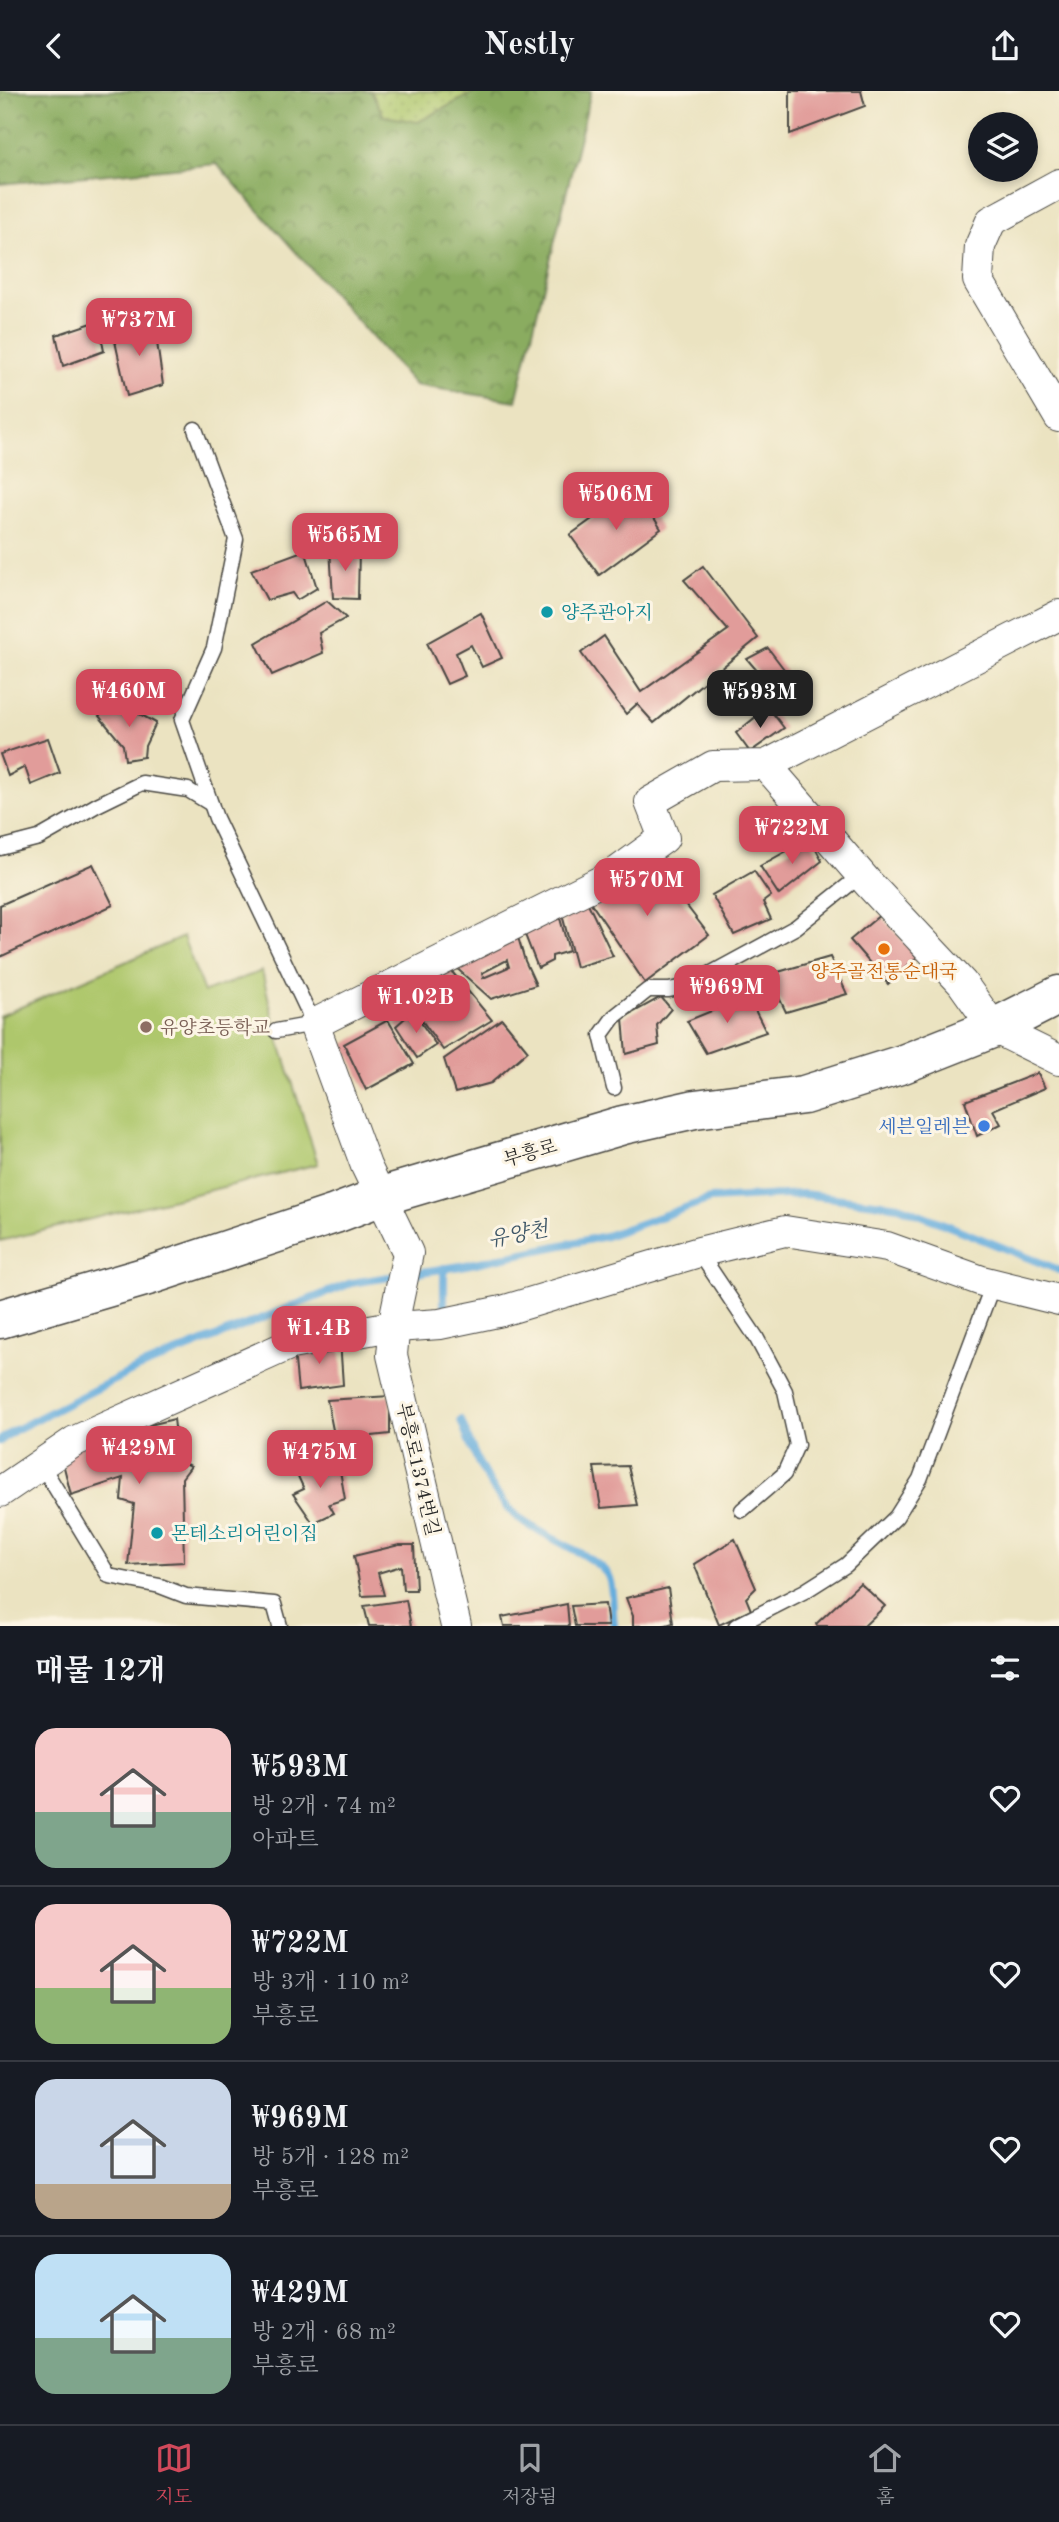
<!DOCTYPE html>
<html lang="ko">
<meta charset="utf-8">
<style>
body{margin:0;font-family:"Old Standard TT","Noto Serif KR",serif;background:#242831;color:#f1f3f6;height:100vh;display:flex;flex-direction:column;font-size:26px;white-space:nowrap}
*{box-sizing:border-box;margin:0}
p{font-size:23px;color:#9ea1a6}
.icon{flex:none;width:38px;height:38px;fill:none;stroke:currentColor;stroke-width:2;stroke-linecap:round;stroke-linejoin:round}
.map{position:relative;height:1535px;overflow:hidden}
.panel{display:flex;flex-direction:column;background:#171b24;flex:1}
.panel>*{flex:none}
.fabs{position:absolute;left:968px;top:21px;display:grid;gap:14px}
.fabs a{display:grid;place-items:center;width:70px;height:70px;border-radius:50%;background:#171b24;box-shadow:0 4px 10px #0003;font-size:35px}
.price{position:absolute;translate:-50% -60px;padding:0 16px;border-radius:14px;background:#d1495b;color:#fff;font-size:23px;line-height:46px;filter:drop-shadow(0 2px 4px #0008)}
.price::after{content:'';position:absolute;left:50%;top:42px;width:21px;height:16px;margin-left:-10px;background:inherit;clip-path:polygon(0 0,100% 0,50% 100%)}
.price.on{background:#222;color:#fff}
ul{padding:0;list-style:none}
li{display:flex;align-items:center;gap:21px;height:175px;padding:0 35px}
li+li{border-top:2px solid #363941}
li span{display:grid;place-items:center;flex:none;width:196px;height:140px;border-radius:21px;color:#555}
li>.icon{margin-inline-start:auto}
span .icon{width:84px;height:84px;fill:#fffc;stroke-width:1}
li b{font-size:30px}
h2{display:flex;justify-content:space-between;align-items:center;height:84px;padding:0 35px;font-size:30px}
header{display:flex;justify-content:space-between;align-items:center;height:91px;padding:0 35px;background:#171b24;font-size:32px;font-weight:600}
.tabs{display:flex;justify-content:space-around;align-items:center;height:98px;border-top:2px solid #363941;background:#171b24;font-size:19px;color:#9ea1a6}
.tabs a{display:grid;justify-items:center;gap:4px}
.tabs .on{color:#d1495b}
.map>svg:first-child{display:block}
.forest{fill:url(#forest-crowns);stroke:#5a6c46;stroke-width:2}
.park{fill:url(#park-dots);stroke:#6c794c;stroke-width:2}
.pitch{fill:#aec76c;stroke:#6c794c;stroke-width:2}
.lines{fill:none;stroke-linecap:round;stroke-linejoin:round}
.stream{stroke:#66addd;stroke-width:8}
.building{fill:#e19c9a;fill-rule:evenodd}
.lane-casing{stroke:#484742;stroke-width:17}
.street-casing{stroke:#484742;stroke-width:32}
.secondary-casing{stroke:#484742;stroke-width:41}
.lane{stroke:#fff;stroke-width:14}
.street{stroke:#fff;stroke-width:30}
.secondary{stroke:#fff;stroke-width:38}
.culture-dot{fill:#0f9aa8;stroke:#fcf5e5;stroke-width:2.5}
.food-dot{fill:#e8710a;stroke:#fcf5e5;stroke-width:2.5}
.education-dot{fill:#8d6e63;stroke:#fcf5e5;stroke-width:2.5}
.shop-dot{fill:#3f7fe0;stroke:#fcf5e5;stroke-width:2.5}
.labels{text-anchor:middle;stroke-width:6;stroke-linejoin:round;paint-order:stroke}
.culture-label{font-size:19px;fill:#0d838f;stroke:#fcf5e5;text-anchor:start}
.food-label{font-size:19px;fill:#c56008;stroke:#fcf5e5}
.education-label{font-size:19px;fill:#785e54;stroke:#fcf5e5;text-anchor:start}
.shop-label{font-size:19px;fill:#366cbe;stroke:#fcf5e5;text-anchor:end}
.street-label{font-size:19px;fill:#2b2b2b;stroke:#fcf5e5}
.water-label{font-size:21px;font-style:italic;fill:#405869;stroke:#fcf5e5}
</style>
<header><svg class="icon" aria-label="back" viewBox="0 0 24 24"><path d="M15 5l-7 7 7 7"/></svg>Nestly<svg class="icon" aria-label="share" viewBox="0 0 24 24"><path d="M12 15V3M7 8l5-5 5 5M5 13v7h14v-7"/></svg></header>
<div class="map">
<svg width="1059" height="1535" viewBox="0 0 1059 1535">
<defs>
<pattern id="forest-crowns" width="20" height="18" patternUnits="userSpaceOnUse" patternTransform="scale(1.75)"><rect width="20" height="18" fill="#8aac60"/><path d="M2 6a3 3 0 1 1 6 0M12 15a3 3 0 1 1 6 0" fill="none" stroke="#718c4f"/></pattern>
<pattern id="park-dots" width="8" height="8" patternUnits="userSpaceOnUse" patternTransform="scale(1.75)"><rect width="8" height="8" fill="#aec76c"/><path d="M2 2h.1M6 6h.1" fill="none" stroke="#96ab5e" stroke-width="1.8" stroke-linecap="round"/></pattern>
</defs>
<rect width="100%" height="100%" fill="#fcf5e5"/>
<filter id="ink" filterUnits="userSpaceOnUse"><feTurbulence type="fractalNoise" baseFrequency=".0143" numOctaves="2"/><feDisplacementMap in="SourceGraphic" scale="14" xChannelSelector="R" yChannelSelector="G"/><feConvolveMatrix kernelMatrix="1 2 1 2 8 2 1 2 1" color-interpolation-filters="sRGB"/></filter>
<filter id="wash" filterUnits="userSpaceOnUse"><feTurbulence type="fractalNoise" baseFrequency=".00686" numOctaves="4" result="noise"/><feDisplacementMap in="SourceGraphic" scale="28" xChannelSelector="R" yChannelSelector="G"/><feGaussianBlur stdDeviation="1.57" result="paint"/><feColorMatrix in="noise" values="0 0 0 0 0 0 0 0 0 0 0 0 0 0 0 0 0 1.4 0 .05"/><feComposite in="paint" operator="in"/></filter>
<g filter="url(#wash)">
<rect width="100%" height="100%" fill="#ebe3c1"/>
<polygon class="forest" points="0,0 591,0 516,310 415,294 217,73 0,93"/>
<polygon class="park" points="371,0 477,0 418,31 384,25"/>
<polygon class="pitch" points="183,846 204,901 262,880 276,940 318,1073 0,1150 0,925"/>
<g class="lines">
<g class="stream">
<polyline points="444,1177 444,1221"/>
<polyline points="409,1183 461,1175 606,1145 710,1108 803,1103 899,1115 1059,1179"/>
<path d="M461,1329C474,1365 488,1398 516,1425C535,1443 602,1466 609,1487C614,1501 612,1520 614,1535"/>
<polyline points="0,1350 13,1340 138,1277 351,1192 396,1185"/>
</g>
</g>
<g id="blocks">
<g class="building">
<polygon points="790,0 861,0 865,15 790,43"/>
<polygon points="98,230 104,260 63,275 56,244"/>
<polygon points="154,230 163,294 127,305 113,241"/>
<polygon points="635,397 661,438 599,484 570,444"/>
<polygon points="330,457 359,458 358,508 333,507"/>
<polygon points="305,459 317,497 297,509 292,502 267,509 251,479"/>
<polygon points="703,475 758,547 654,632 637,613 626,623 581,562 604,545 641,601 728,539 684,489"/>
<polygon points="327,510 346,527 319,542 323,562 272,584 256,552"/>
<polygon points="481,522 502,567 482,576 471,554 456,562 465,585 447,593 427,552"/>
<polygon points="768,557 787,582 771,596 747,568"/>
<polygon points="114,609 156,632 145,655 144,666 125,669 123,654 99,625"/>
<polygon points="768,616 784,637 750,661 736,642"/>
<polygon points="48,647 60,682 31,694 25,676 8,685 0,663"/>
<polygon points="810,747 822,770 779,804 760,775"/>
<polygon points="650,767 709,844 645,892 585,803"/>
<polygon points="93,773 113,814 0,866 0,814"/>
<polygon points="754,780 771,805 763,811 771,828 734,844 712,804"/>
<polygon points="584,804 613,865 576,876 560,816"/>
<polygon points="558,820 569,860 552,865 552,870 538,877 522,836"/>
<polygon points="880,824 917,866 888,893 850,849"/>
<path d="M515,836L525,870L536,894L491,908L453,874ZM507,869L509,876L483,887L482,882Z"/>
<polygon points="830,866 847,903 786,921 768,884"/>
<polygon points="448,876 492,929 443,959 416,921 419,918 405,898"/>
<polygon points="748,905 766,941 706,962 687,930"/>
<polygon points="661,906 671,918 657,934 659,954 626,963 623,927"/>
<polygon points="413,920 436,954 417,967 396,935"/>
<polygon points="502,928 528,960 491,992 455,1002 444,968"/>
<polygon points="388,929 414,973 366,999 344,953"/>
<polygon points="1038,982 1045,997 993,1019 1001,1033 977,1045 965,1010"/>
<polygon points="340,1249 343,1294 298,1300 294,1259"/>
<polygon points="390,1305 390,1343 335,1349 327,1309"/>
<polygon points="174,1328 179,1369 191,1375 182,1387 184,1471 128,1474 134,1413 121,1409 123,1387 71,1404 61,1364 82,1351"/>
<polygon points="338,1368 345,1408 329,1413 334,1422 313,1432 293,1403 304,1398 296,1381"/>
<polygon points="628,1375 637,1414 601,1417 594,1376"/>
<polygon points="735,1448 756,1497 746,1507 751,1519 719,1534 694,1473"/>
<polygon points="399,1454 414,1454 416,1499 403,1499 401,1475 378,1482 384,1504 362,1505 354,1465"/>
<polygon points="860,1492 885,1515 864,1535 817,1535 816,1533"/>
<polygon points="668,1497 673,1532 663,1535 633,1535 633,1525 626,1507"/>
<polygon points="406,1509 411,1535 369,1535 364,1515"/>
<polygon points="567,1513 569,1535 504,1535 502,1526"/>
<polygon points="605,1513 608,1535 575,1535 571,1515"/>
</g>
</g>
</g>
<g filter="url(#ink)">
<use href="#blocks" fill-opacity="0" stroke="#484742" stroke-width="2"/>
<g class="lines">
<g class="lane-casing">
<g id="lane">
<polyline points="195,338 236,448 214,557 182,629 216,727 314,933 276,940"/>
<polyline points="0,757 39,747 97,714 142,692 188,699 211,713"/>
<polyline points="614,997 601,944 614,926 648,899 669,899 688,895 796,836 861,784"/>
<polyline points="699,1161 756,1246 785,1300 797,1354 784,1383 742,1419"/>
<polyline points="41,1373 109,1485 160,1495 186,1505 274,1513 280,1535"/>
<polyline points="736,1535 805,1500 846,1474 896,1426 920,1388 993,1193"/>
</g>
</g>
<g class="street-casing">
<g id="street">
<polyline points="1059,93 991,130 980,155 978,189 1059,326"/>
<polyline points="766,674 868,792 962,892 994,937 1059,969"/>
<polyline points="0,1401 75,1350 291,1253 381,1237 440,1233 502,1220 699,1161 785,1140 887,1156 982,1190 1059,1209"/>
<polyline points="456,1535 392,1264 396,1220 408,1162 366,1075 314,933 613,784 664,747 650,711 713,675 766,674 1059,524"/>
</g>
</g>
<g class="secondary-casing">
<polyline id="secondary" points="0,1228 151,1184 335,1123 382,1105 623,1034 695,1018 804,1004 903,973 994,937 1059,904"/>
</g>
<use href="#lane" class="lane"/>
<use href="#street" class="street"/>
<use href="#secondary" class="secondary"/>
</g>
</g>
<g class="culture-dot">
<circle cx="547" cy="521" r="7"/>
<circle cx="157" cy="1442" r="7"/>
</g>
<circle class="food-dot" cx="884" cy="858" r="7"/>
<circle class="education-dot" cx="146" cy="936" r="7"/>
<circle class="shop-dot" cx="984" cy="1035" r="7"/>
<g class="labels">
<g class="culture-label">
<text x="561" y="528">양주관아지</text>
<text x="171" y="1449">몬테소리어린이집</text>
</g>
<g class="food-label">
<text x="884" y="887">양주골전통순대국</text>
</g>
<g class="education-label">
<text x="160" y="943">유양초등학교</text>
</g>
<g class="shop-label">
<text x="970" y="1042">세븐일레븐</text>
</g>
<g class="street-label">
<text transform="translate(530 1061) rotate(-16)" y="7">부흥로</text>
<text transform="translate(419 1378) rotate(77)" y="7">부흥로1374번길</text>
</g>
<g class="water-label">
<text transform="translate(518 1143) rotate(-11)" y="7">유양천</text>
</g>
</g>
</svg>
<div class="fabs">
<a><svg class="icon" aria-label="layers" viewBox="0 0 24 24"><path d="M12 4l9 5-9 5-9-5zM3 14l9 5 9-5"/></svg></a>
</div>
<b class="price" style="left:139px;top:267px">₩737M</b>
<b class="price" style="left:616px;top:441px">₩506M</b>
<b class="price" style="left:345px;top:482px">₩565M</b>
<b class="price" style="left:129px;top:638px">₩460M</b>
<b class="price on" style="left:760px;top:639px">₩593M</b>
<b class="price" style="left:792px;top:775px">₩722M</b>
<b class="price" style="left:647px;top:827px">₩570M</b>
<b class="price" style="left:727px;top:934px">₩969M</b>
<b class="price" style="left:416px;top:944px">₩1.02B</b>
<b class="price" style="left:319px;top:1275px">₩1.4B</b>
<b class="price" style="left:139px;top:1395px">₩429M</b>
<b class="price" style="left:320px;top:1399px">₩475M</b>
</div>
<section class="panel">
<h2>매물 12개<svg class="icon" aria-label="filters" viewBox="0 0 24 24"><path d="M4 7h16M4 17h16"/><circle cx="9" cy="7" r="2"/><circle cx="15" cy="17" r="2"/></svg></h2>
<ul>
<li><span style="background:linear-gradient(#f6c9c9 60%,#7fa58c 0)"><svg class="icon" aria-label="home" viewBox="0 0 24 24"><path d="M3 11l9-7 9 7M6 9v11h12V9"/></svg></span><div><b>₩593M</b><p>방 2개 · 74 m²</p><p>아파트</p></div><svg class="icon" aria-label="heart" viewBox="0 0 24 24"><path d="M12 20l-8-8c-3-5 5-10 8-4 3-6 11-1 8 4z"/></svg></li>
<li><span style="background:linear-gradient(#f6c9c9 60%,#8fb573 0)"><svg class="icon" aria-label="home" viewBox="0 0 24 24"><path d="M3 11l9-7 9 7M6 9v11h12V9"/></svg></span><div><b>₩722M</b><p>방 3개 · 110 m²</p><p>부흥로</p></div><svg class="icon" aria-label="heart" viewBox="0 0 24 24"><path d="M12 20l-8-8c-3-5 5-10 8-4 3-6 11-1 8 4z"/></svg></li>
<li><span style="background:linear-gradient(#c9d6e8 75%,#b9a48a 0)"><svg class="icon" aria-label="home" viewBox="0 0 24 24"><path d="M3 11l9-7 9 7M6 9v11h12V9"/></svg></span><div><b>₩969M</b><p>방 5개 · 128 m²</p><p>부흥로</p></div><svg class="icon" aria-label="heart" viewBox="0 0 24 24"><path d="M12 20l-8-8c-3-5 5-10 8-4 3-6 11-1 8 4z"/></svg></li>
<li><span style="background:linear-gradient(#bfe0f5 60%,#7fa58c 0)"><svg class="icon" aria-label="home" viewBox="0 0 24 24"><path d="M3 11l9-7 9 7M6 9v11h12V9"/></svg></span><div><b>₩429M</b><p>방 2개 · 68 m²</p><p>부흥로</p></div><svg class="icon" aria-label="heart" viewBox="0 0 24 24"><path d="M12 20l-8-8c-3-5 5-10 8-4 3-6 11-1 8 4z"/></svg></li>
</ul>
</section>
<nav class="tabs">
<a class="on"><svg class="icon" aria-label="map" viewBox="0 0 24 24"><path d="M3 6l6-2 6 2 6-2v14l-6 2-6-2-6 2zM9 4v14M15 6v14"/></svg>지도</a>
<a><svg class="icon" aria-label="saved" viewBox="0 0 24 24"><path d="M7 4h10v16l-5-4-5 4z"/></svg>저장됨</a>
<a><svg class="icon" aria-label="home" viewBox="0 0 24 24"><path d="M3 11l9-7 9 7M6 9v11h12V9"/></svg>홈</a>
</nav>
